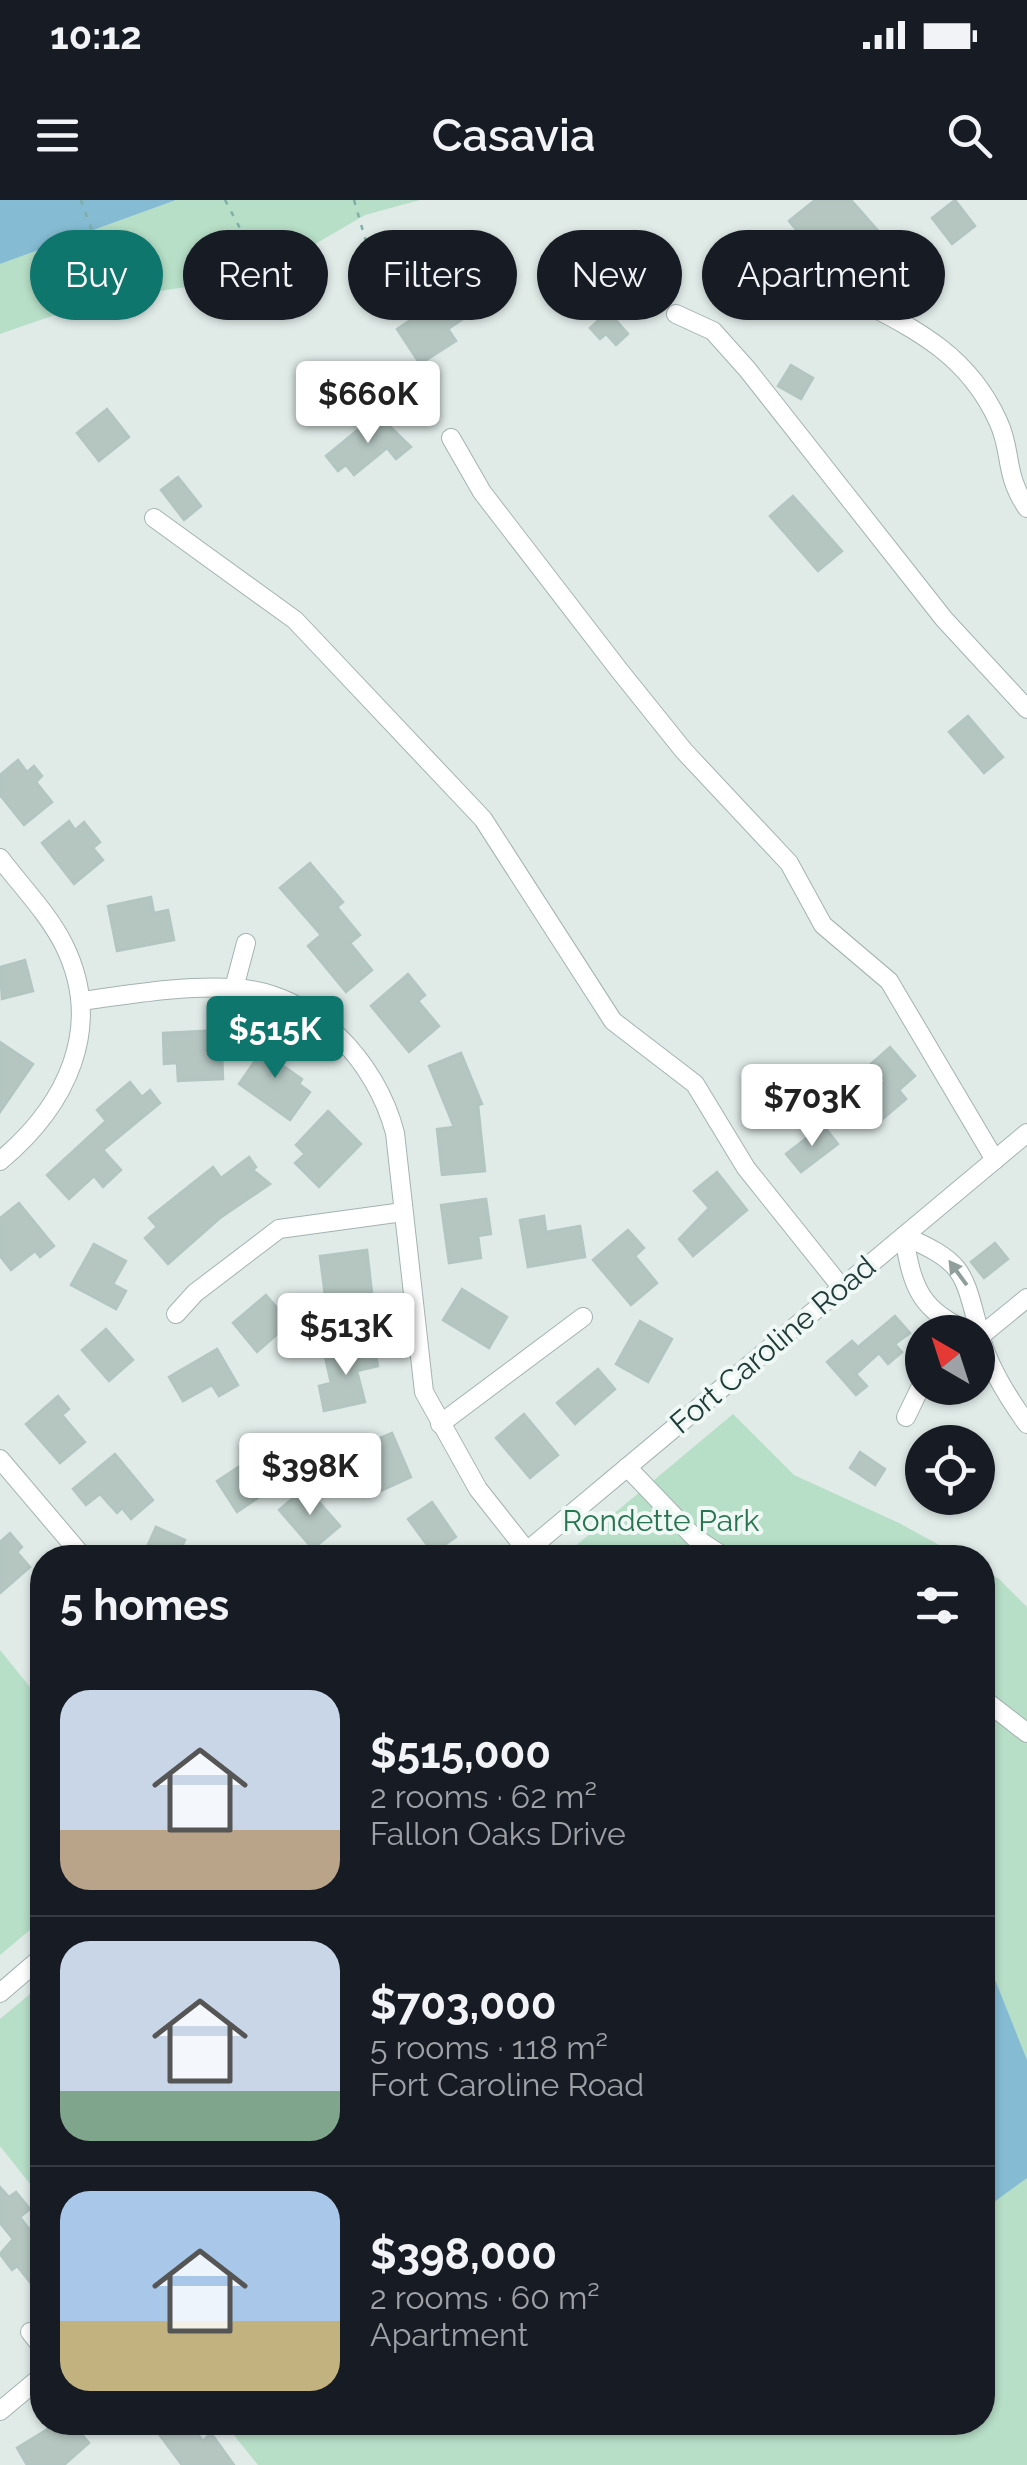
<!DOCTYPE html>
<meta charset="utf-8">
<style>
body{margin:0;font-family:Raleway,sans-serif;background:#20242c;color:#f1f3f6;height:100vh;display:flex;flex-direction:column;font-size:38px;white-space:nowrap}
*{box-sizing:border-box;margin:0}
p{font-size:32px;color:#9ea1a6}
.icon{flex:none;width:55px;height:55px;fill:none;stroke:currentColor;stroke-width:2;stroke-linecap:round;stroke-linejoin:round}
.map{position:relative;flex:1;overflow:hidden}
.side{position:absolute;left:30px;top:1345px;width:965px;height:890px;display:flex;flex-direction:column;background:#171b24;border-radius:40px;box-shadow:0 2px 8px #0004}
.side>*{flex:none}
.top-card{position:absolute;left:30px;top:30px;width:968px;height:90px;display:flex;gap:20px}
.needle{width:65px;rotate:321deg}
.controls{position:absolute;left:905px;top:1115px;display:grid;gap:20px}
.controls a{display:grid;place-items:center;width:90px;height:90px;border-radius:50%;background:#171b24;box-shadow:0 2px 8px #0004;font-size:50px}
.price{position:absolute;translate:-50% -85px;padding:0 22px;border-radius:10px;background:#fff;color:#222;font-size:32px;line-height:65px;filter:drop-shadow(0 2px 5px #0008)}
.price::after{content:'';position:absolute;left:50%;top:60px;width:30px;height:22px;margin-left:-15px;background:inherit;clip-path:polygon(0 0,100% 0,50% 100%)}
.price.active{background:#0f766e;color:#fff}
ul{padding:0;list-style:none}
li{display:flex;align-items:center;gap:30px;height:250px;padding:0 30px}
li+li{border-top:2px solid #363941}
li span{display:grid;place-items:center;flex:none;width:280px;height:200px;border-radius:30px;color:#555}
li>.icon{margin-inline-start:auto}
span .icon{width:120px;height:120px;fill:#fffc;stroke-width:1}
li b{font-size:42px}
h2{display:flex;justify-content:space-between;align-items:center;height:120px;padding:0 30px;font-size:42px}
.pill{padding:0 35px;border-radius:45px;background:#171b24;box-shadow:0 2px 8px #0004;font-size:35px;line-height:90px}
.pill.active{background:#0f766e;color:#fff}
.status{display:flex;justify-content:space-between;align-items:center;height:70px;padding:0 50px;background:#171b24;direction:ltr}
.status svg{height:28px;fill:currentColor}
header{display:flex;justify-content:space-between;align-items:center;height:130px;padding:0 30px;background:#171b24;font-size:45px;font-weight:600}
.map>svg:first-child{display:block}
.green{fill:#b7dec7}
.water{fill:#85bcd3}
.building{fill:#b5c6c1;stroke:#b2c5c0;stroke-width:2.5}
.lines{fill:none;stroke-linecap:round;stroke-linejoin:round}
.minor-casing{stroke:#a3b3b0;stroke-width:20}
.path{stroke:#7fb0a8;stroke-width:2.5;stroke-dasharray:5 8;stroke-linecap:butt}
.minor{stroke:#fff;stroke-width:18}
.oneway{fill:#909e9c}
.labels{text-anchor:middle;stroke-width:8;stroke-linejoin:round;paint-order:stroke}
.street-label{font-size:30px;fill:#203c39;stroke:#f0f8f5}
.park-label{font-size:30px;fill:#297451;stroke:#f0f8f5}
</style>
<div class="status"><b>10:12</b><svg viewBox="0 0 49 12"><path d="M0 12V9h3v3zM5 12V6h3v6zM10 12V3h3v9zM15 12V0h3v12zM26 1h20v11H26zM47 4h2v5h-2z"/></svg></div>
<header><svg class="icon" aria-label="menu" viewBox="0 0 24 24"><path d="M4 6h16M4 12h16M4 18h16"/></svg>Casavia<svg class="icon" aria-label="search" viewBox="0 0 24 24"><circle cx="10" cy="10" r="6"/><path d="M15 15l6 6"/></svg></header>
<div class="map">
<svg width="1027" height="2265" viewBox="0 0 1027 2265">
<rect width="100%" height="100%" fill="#e0ebe8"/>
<g class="green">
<polygon points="176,0 420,0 365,15 298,54 186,87 95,101 0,134 0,64"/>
<polygon points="733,1214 794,1275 899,1323 961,1357 561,1358"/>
<polygon points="983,1370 999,1379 1027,1407 1027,2265 258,2265 224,2223 982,2222"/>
<polygon points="0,1450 42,1502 42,1720 0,1755"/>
<polygon points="42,1784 42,1999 0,1946 0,1819"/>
</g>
<g class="water">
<polygon points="0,0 176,0 0,64"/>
<polygon points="982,1747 1027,1860 1027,1978 983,2010"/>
</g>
<g class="building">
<polygon points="815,0 851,0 895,50 881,62 855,36 830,56 825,49 817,55 789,21"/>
<polygon points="955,0 975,26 952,44 932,18"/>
<polygon points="605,40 623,61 589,89 572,68"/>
<polygon points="474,59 498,96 448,129 456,141 420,164 397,129 446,96 438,83"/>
<polygon points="608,111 628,134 616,145 606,134 600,139 590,128"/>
<polygon points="791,165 813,178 801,199 778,186"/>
<polygon points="107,209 129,237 99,261 77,233"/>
<polygon points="377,214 411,247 396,259 387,248 354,275 346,265 338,271 326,256"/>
<polygon points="178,277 201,306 184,320 161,290"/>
<polygon points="793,296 842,351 818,371 770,316"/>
<polygon points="968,516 1003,557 984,573 949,532"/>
<polygon points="18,560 27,572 34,566 42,576 36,582 52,602 24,625 0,595 0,575"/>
<polygon points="69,621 75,630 84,622 100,642 93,648 103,660 74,684 42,643"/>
<polygon points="310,663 343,702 337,707 360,735 350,743 372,770 346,792 308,746 321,735 280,688"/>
<polygon points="151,697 154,713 168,710 174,740 117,751 108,706"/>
<polygon points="25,760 33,791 2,799 0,767"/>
<polygon points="408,774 425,795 418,801 439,826 409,852 371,806"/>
<polygon points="221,830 223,879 178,881 177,863 164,864 163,833"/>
<polygon points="271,838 288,851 279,863 302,879 299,884 310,892 290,920 239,884"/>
<polygon points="0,842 33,864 0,912"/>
<polygon points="890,847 915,876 899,890 906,899 872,928 854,907 885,881 871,864"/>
<polygon points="461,853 482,904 478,905 485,971 442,975 437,929 454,927 429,866"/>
<polygon points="130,882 142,897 150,890 160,903 103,950 121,970 103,987 94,976 69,999 47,975 106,921 97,910"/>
<polygon points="328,911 361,944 319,987 295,963 305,954 296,945"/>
<polygon points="823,925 838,944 801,972 786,954"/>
<polygon points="249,957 256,967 253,970 270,984 220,1018 168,1064 145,1038 157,1027 149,1018 213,967 221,978"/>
<polygon points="717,972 747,1010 693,1056 679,1039 709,1008 694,991"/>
<polygon points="486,999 491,1034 478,1036 481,1058 449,1063 441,1005"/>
<polygon points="19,1003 54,1046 40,1057 35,1051 11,1070 0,1056 0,1018"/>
<polygon points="544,1016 546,1032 580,1026 585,1057 528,1067 520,1020"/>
<polygon points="628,1030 644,1048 635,1056 657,1083 631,1105 593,1060"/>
<polygon points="995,1043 1008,1059 984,1078 971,1062"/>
<polygon points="94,1044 126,1061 113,1084 126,1091 116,1109 71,1085"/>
<polygon points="367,1050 374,1110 339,1115 336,1095 325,1096 320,1056"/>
<polygon points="462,1089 507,1117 489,1148 443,1120"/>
<polygon points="266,1095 290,1123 257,1152 233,1123"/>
<polygon points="895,1116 910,1133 895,1144 902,1152 888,1164 879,1153 856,1174 867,1186 856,1195 827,1162 852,1141 858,1147"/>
<polygon points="640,1121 672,1139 648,1182 616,1164"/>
<polygon points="106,1129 133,1160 109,1181 82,1150"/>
<polygon points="374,1146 378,1166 357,1171 365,1202 324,1211 319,1186 331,1183 325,1157"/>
<polygon points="217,1149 238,1185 219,1196 212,1185 183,1201 169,1177"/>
<polygon points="598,1169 615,1189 575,1224 557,1203"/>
<polygon points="58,1196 69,1209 62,1215 85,1242 60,1263 26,1224"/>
<polygon points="524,1214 558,1255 530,1278 496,1238"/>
<polygon points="392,1233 411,1277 376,1293 357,1248"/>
<polygon points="860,1252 885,1269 875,1285 850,1268"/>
<polygon points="115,1254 153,1300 131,1319 122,1308 117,1313 100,1294 86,1305 73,1289"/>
<polygon points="249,1260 268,1291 237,1312 217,1281"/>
<polygon points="306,1287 340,1326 313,1349 279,1310"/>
<polygon points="432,1302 456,1337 433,1353 408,1319"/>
<polygon points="156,1327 185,1340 177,1358 142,1358"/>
<polygon points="10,1333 22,1347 17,1352 30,1367 0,1393 0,1342"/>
<polygon points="0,1987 9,1997 16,1992 30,2009 20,2017 42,2046 42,2097 17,2066 12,2070 0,2054 13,2039 0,2023"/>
<polygon points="59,2222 71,2222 89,2243 64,2265 27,2265 17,2248"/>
<polygon points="150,2222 189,2222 203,2241 211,2233 234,2265 182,2265"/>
</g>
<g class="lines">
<g class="minor-casing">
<g id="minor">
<polyline points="676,114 713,131 747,169 944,419 1027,509"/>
<path d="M896,119C891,96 884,79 865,65L851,74L847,88L855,98C917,130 968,155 998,221C1013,253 1003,272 1027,308"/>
<polyline points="451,238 482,292 619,470 684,551 789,663 823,725 889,781 995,960"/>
<polyline points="154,318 295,420 483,619 613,821 695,884 746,968 842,1088"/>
<path d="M0,658C21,686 48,713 64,745C105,828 66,906 0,961"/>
<polyline points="234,788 246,743"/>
<path d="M81,801C132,794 184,785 235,788C314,793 376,861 395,933L424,1192L478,1289L527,1351"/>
<path d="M904,1036C966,1063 963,1072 980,1134C987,1163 1009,1199 1027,1224"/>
<path d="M904,1036C912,1088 921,1112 971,1132"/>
<polyline points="176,1114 195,1093 279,1029 403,1012"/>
<polyline points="978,1138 1027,1098"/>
<polyline points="906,1217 922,1184"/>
<polyline points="440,1224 583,1117"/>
<polyline points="0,1259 84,1358"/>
<polyline points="627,1267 694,1337 726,1358"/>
<polyline points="521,1356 1027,933"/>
<polyline points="982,1498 1027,1533"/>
<polyline points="0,1793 42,1757"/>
<polyline points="30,2132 42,2147"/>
<polyline points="0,2211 42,2176"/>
</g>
</g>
<g class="path">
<polyline points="81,0 124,120"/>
<polyline points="225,0 268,81"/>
<polyline points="354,0 367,45"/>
</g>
<use href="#minor" class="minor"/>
</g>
<defs><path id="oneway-solid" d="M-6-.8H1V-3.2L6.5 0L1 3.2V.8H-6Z" transform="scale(2.5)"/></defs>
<use class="oneway" href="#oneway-solid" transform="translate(958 1073) rotate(-126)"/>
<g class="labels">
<g class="street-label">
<text transform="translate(773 1145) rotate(-40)" y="10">Fort Caroline Road</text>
</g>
<g class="park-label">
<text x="661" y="1331">Rondette Park</text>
</g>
</g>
</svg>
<div class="controls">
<a><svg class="needle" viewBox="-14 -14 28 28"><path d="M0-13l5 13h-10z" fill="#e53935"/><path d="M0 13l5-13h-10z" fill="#9ea1a6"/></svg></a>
<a><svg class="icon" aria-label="locate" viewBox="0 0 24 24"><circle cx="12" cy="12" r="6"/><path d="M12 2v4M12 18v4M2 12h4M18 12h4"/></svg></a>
</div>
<b class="price" style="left:368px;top:246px">$660K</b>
<b class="price active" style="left:275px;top:881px">$515K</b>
<b class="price" style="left:812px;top:949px">$703K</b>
<b class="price" style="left:346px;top:1178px">$513K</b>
<b class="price" style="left:310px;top:1318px">$398K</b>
<div class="top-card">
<a class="pill active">Buy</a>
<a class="pill">Rent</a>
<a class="pill">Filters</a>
<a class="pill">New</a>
<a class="pill">Apartment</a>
</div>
<section class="side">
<h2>5 homes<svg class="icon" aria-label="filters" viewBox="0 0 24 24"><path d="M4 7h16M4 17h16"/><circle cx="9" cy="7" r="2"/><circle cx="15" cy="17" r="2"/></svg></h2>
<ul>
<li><span style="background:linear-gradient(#c9d6e8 70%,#b9a48a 0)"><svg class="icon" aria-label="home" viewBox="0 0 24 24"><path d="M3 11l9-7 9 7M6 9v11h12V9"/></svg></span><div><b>$515,000</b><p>2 rooms · 62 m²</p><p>Fallon Oaks Drive</p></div></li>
<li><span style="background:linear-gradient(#c9d6e8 75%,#7fa58c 0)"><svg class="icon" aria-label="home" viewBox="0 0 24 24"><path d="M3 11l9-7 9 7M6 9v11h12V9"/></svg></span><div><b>$703,000</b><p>5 rooms · 118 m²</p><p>Fort Caroline Road</p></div></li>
<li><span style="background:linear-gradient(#a9c7e8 65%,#c2b280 0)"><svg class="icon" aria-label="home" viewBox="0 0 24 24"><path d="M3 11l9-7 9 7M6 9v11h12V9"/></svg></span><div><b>$398,000</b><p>2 rooms · 60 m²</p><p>Apartment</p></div></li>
</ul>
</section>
</div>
